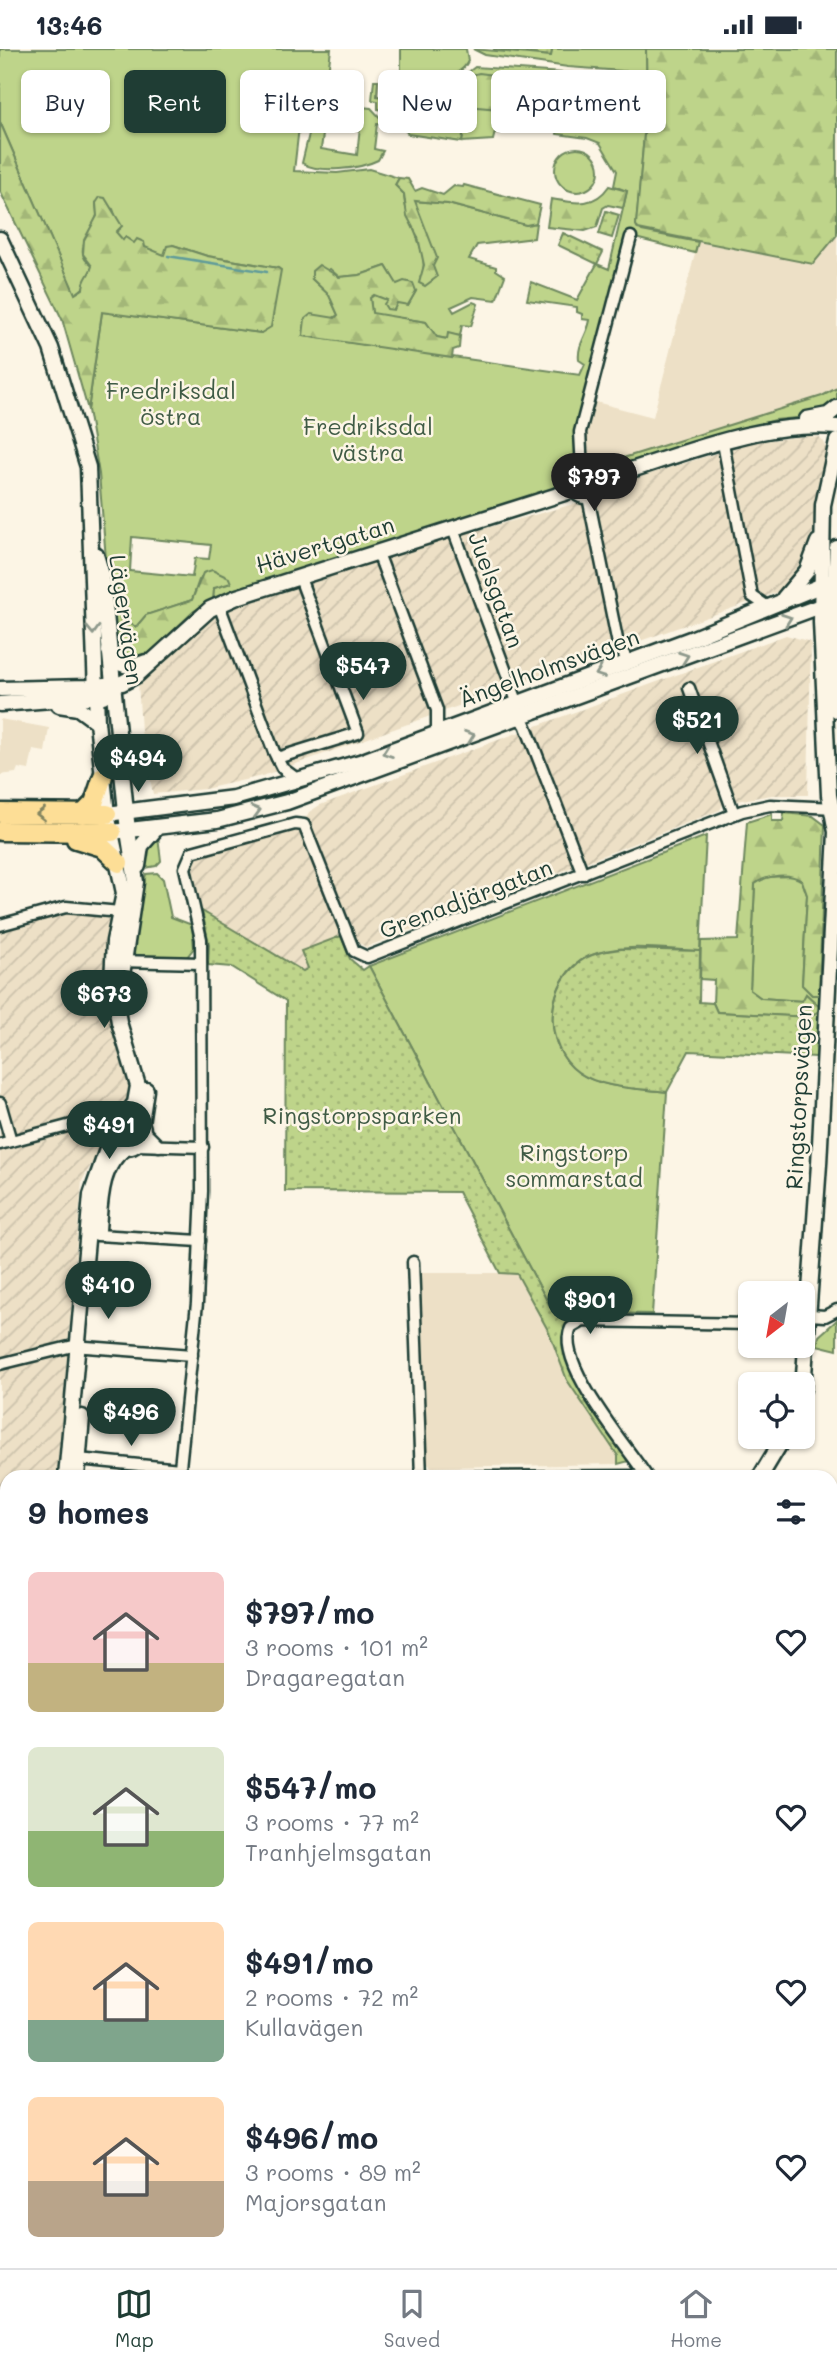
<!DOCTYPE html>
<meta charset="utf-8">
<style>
body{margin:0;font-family:Mali,sans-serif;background:#f6f6f7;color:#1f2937;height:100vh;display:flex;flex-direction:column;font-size:26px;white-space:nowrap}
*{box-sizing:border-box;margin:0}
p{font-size:23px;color:#747a83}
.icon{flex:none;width:38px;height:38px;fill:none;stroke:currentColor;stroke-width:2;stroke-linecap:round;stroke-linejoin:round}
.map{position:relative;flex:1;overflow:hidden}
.details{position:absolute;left:0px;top:1421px;width:838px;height:798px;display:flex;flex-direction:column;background:#fff;border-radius:21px 21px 0 0;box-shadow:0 2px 5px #0004}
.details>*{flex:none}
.top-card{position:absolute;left:21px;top:21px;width:796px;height:63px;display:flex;gap:14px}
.needle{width:46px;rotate:211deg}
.controls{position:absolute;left:738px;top:1232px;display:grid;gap:14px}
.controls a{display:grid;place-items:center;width:77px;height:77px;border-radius:10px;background:#fff;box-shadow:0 2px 5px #0004;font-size:35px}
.price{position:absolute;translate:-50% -60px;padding:0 16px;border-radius:24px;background:#1f3d34;color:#fff;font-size:23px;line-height:46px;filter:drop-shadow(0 2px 4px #0008)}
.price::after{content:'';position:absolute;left:50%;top:42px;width:21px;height:16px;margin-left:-10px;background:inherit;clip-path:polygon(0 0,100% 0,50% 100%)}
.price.selected{background:#222;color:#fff}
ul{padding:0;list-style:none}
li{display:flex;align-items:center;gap:21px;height:175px;padding:0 28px}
li span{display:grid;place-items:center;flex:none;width:196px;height:140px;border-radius:10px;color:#555}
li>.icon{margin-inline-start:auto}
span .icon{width:84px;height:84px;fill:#fffc;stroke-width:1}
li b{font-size:30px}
h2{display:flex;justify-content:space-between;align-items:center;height:84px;padding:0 28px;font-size:30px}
.pill{padding:0 24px;border-radius:10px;background:#fff;box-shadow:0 2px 5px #0004;font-size:24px;line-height:63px}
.pill.selected{background:#1f3d34;color:#fff}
.status{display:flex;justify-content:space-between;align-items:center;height:49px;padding:0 35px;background:#fff;direction:ltr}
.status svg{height:19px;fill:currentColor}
.dock{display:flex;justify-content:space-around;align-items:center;height:98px;border-top:2px solid #e0e1e3;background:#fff;font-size:19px;color:#747a83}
.dock a{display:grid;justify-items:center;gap:4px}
.dock .selected{color:#1f3d34}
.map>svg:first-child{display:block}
.built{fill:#ede0c6}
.industrial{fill:url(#industrial-furrows)}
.green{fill:#bed48a;stroke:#6e885f;stroke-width:2;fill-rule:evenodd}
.forest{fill:url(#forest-firs);stroke:#6e885f;stroke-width:2}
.park{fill:url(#park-dots);stroke:#6e885f;stroke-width:2}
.water{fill:url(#water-ripples);stroke:#5e9b9a;stroke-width:2}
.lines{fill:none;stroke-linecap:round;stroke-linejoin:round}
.stream{stroke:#5e9b9a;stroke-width:2.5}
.street-casing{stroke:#1f3d34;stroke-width:15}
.secondary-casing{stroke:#1f3d34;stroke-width:19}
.highway-casing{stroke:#1f3d34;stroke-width:23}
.street{stroke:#fcf5e5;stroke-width:10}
.secondary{stroke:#fcf5e5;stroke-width:14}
.highway{stroke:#fdde96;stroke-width:18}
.rail{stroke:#1f3d34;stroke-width:2.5;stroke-dasharray:10 5;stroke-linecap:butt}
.oneway{stroke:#8e998c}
.oneway2{stroke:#838560}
.labels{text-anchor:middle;stroke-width:5;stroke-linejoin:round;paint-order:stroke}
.park-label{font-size:23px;fill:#3f5b45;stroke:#fcf5e5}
.street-label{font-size:23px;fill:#1f3d34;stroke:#fcf5e5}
</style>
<div class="status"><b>13:46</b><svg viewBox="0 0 49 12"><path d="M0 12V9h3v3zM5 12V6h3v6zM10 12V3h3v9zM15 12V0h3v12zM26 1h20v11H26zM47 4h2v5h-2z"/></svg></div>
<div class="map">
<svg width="837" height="2219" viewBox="0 0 837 2219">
<defs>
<pattern id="industrial-furrows" width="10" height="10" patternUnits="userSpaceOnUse" patternTransform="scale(1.75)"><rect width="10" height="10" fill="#ede0c6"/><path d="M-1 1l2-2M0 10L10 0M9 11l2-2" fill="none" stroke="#cbc1ab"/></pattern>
<pattern id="forest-firs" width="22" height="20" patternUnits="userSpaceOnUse" patternTransform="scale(1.75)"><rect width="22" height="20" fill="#bed48a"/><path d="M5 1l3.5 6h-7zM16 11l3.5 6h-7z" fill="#a3b778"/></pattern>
<pattern id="park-dots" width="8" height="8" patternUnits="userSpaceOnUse" patternTransform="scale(1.75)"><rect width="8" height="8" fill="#bed48a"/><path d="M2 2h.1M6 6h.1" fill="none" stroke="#a3b778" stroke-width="1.8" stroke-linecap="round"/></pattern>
<pattern id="water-ripples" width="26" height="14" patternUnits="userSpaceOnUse" patternTransform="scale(1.75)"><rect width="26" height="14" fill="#88dade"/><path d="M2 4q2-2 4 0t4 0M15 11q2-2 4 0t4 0" fill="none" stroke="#75bcbf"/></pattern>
</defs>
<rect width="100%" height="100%" fill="#fcf5e5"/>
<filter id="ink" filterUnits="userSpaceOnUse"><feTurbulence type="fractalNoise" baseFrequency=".0143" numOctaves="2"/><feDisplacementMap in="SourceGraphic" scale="14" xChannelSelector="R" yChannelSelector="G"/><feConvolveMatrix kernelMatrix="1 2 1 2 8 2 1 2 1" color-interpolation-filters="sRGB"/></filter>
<g filter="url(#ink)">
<g class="built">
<polygon points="837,186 837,339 822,347 590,419 583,398 592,352 653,368 698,193 813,215"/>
<polygon points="0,670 49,679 45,703 33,701 29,721 18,719 16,724 0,726"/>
<polygon points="420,1224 517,1224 549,1283 564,1325 618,1408 618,1415 432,1418 426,1414"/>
</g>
<g class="industrial">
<polygon points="807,387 820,388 829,404 808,508 789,539 262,727 205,740 153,745 141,682 138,633 190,583 219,563 461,486 574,455 597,453 617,435 753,393"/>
<polygon points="786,586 811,593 808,746 772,746 724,754 720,761 366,898 359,894 353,882 301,902 308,920 304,922 202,862 190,819 197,807 294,777 302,777 309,763 320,756"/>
<polygon points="98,862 113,870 107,907 133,1046 123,1058 87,1064 98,1103 82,1132 57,1428 7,1428 7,1571 3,1573 0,1572 0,879 56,864"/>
</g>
<g class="green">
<path d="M0,0H331L326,41L320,46L303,43L294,122L337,124L369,120L399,129L395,136L404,145C403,169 434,207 420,229L433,217V203L414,152L448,155L526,176L536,174L534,189L477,196L469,210L496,218V221L505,227L496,251L473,248L451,258L454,263L473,253L478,255L471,277L462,276L460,287L448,285V290L436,288L426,273L372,265L370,249L374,246L408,256L416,242L397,236L386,217L360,226L339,228L330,220L312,230L329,246L338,266L303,287L580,326L585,315L579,311C577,295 588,285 590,271L582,270V265L577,263V258L527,251L531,233L577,251L597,215L609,220L627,142L614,137L617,122L600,94L587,89L557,85L558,77L634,83L548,71L547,80L503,75L501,84L495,83L493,91L462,93L465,71L378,60V52L372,51L374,31H378L377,47L442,54L445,31H458L475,18L636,29L635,23L568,18L485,6L473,0L551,7L552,0H646L647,52L636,176L642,182L698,193L695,204L635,189L585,381C583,395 583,408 591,419L822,347L837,339V355L808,368L775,371L704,391L232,542L213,551L214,539L231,534L199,531L192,551L146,566L136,578L120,569L107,522L99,425L88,361L102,263L261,284L278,219L207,207L173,196L165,207L118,189L116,183L120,180L113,160L96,154C96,158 97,162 97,166C94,181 69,204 93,217L83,239L75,246L0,73ZM132,488L211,496L209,510L195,509L192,528L130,522Z"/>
<path d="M401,0H466L468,12C457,36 422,25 401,23Z"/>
<polygon points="397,26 443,31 441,50 395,45"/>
<polygon points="331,55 355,59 352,76 328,73"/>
<path d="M316,56L327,57L321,100L357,106L362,58L371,59L386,75H377L374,100L383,102L378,111C360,120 319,125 302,114Z"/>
<circle cx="577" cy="121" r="22"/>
<polygon points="158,787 161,812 156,817 145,819 145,795"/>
<path d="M706,787L700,902C665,901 622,893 589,907C545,927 540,997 579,1024C603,1040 639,1039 667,1043L652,1265L553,1263L369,917Z"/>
<polygon points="157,824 163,830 171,868 192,876 194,899 186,909 138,909 130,903 129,895 146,825"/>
<polygon points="794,827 802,831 807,846 802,935 812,946 819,946 819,957 806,945 803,952 761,949 750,941 755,835 764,828"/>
<polygon points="837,1271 837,1301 817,1296 819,1287"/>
<polygon points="7,1836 7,1891 0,1892 0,1839"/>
<polygon points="7,2163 7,2212 39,2212 40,2219 0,2219 0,2164"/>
</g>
<g class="forest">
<polygon points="493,0 552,0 551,7"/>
<polygon points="646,0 837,0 837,186 813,215 638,180 636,176 647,52"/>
<polygon points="479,24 548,33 544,64 456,56 457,40 472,26"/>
<polygon points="402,62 465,71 462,93 408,85 401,75"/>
<path d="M0,73L75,245L83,240C83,229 90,226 92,217L83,205L84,191L97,167L96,154L100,148L105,149L122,177L116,183L123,191L125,188L134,194L137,190L144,193L145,198L164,206L167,197L173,196L207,207L278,219L281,221L271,278L261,284L102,263L88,361L62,270L0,142Z"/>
<polygon points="399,129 408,130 415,142 422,139 443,146 454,137 463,138 464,136 540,156 536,174 526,176 448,155 415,152 437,209 433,217 437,228 425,237 419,234 424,216 418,188 407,167 404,145 395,136"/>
<path d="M609,137L627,142L623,159L608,156L603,159L597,178L585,182L547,178L551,150C575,154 594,159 609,137Z"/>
<polygon points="319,216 339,228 360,226 386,217 397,235 404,232 413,234 416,242 408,256 397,254 394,261 387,260 384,255 387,251 374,246 370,249 372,264 426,273 437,288 447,290 448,284 460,287 459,299 453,301 452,309 303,287 305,270 311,265 335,269 338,266 329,246 312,230 312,222"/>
<polygon points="212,521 229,529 231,534 214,539 213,551 194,562 139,614 116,606 107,522 126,556 120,569 136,578 146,566 192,551 203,524"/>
<path d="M784,764L813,767L825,776L819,946H812L802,936L807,846L802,832C789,823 767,826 755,835L750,941L761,949L802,952L806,945L819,957V962L809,968L717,963L713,954L714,931L700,930L701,892L738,891L747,773L772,765V772H783Z"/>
<polygon points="837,1735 837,1783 831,1784 831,1736"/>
<polygon points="831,2020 837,2020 837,2099 831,2095"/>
</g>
<g class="park">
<polygon points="606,162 619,166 612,189 599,185"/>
<polygon points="563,184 603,203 597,215 558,196"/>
<polygon points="202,862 303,922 308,919 301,902 341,887 350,910 363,921 369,917 553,1263 585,1264 573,1274 565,1297 630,1407 629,1412 618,1415 618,1407 567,1331 549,1283 517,1225 500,1224 458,1143 285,1142 286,952 232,918 208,916 209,895"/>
<path d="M622,900L700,902L699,953L713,954L717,963L809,968L819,962L816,1008L689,1002L667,1043C639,1039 602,1040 578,1023C544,999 545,941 577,915C589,904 606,902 622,900Z"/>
<polygon points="837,2181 837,2219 807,2219 813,2212 831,2212 831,2188"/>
<polygon points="162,2212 193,2212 190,2219 162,2219"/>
</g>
<polygon class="water" points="392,2212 466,2212 467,2219 398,2219"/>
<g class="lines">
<g class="stream">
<polyline points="168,207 267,223"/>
<polyline points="831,2053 837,2054"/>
</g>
<g class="street-casing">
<g id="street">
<polyline points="723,394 752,547 768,558"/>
<polyline points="582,421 580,383 631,188"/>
<polyline points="588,448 618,595 629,614"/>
<polyline points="453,480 518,655"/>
<polyline points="378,504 437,661 437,685"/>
<polyline points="219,556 274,703 282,719 297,730"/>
<polyline points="689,639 734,765"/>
<polyline points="518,669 525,675 583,825"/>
<polyline points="277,709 358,684 300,529"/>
<polyline points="0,876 66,858 120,863"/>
<polyline points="118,912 201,914"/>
<polyline points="0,1054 11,1092"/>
<polyline points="90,1071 110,1083"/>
<polyline points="143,1081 159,1097"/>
<polyline points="0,1095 90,1071 118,1068"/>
<polyline points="136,1096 203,1098"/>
<polyline points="97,1186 200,1192"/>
<polyline points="413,1213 421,1428"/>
<polyline points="810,1266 825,1267 837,1261"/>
<polyline points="0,1315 73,1297 192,1306"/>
<polyline points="78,1410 180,1420"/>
<polyline points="179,1428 197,1254 202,1142 201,890 185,819 192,803 295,775 304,776 354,902 367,908 742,762 770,756 836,759"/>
<polyline points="446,1428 646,1427"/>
<path d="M647,1428C627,1397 554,1313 571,1279L583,1272L751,1275"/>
<polyline points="0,1580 7,1579"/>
<polyline points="831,1622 837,1621"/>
<polyline points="831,1654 837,1653"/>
<polyline points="831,1730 837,1729"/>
<polyline points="0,2037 7,2026"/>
<polyline points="616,2212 625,2219"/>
<polyline points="147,2219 153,2212 157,2219"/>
<polyline points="195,2219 198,2212"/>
</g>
</g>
<g class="secondary-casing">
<g id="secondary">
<polyline points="0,190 51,299 88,418 97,673 107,765 124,844 114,892 112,932 119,973 138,1037 135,1054 126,1066"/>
<polyline points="807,370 828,366 837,359"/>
<circle cx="586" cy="434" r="13"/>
<path d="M599,431C675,409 757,371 837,378"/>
<polyline points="837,499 833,569 837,661"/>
<polyline points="96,506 102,526 128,782 136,833 121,933"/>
<polyline points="784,549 807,522 818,493"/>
<path d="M109,602C118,619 130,619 146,613"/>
<polyline points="0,640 88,638 122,634 137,626 210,560 237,548 574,441"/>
<polyline points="0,655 103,647"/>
<polyline points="59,656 78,659 97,673"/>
<polyline points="107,765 234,749 360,713 693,589 837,530"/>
<polyline points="112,783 217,771 287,753 837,551"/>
<polyline points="138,817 141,797 155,781"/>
<circle cx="126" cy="1082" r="17"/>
<polyline points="141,1074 146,1041"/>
<path d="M98,1181C100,1154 100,1115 126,1099"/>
<polyline points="803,1340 819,1115 836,783 829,746 821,573 823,456 837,392"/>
<polyline points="66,1428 91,1146 111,1089"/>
<polyline points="77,1428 82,1368"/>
<polyline points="760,1428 784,1388"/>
<polyline points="831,1541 837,1540"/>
<polyline points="831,2177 837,2170"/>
<polyline points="66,2219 67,2212"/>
<polyline points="798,2219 804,2212"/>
</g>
</g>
<g class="highway-casing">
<g id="highway">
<polyline points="0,764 107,765"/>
<polyline points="83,765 94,754 103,727"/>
<polyline points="0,782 112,783"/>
<polyline points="76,790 102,798 119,814"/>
</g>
</g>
<use href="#street" class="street"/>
<use href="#secondary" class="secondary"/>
<use href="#highway" class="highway"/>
<g class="rail">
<polyline points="831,1754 837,1753"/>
<polyline points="0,2133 7,2131"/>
<polyline points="0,2150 7,2149"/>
</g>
</g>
<defs><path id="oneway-chevron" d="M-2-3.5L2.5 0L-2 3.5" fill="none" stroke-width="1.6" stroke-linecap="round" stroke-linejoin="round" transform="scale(1.75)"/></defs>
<g class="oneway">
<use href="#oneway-chevron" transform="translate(787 570) rotate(-20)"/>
<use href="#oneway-chevron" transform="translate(93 581) rotate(88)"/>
<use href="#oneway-chevron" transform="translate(684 608) rotate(-20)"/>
<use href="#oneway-chevron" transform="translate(600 624) rotate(160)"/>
<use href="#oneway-chevron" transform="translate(470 687) rotate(-20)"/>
<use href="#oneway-chevron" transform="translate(387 703) rotate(160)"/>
<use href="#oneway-chevron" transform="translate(256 762) rotate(-15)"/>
</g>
<use class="oneway2" href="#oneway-chevron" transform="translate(41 765) rotate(180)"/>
</g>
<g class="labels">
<g class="park-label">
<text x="171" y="350">Fredriksdal<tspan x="171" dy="26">östra</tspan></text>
<text x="368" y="386">Fredriksdal<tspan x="368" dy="26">västra</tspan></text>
<text x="362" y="1075">Ringstorpsparken</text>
<text x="574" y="1112">Ringstorp<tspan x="574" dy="26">sommarstad</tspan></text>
</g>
<g class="street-label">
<text transform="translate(325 496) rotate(-17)" y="8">Hävertgatan</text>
<text transform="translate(496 541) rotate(70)" y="8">Juelsgatan</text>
<text transform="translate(126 571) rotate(82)" y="8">Lägervägen</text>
<text transform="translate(549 619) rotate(-20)" y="8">Ängelholmsvägen</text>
<text transform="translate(466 850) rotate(-21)" y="8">Grenadjärgatan</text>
<text transform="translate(799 1048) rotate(-87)" y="8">Ringstorpsvägen</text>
</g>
</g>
</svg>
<div class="controls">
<a><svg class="needle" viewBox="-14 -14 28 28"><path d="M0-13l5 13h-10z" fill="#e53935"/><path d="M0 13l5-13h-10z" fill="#747a83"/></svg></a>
<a><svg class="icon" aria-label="locate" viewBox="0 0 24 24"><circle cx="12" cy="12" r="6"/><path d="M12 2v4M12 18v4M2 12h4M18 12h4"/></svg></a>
</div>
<b class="price selected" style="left:594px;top:464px">$797</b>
<b class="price" style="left:363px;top:653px">$547</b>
<b class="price" style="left:697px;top:707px">$521</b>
<b class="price" style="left:138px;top:745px">$494</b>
<b class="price" style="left:104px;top:981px">$673</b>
<b class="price" style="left:109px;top:1112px">$491</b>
<b class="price" style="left:108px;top:1272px">$410</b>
<b class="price" style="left:590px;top:1287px">$901</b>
<b class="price" style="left:131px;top:1399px">$496</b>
<div class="top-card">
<a class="pill">Buy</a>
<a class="pill selected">Rent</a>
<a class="pill">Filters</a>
<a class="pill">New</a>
<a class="pill">Apartment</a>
</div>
<section class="details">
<h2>9 homes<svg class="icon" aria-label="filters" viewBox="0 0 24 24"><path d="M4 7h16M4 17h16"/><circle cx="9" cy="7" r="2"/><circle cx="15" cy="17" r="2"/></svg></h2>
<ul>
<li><span style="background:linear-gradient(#f6c9c9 65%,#c2b280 0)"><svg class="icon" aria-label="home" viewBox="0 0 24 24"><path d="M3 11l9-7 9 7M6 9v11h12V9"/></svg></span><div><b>$797/mo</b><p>3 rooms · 101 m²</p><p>Dragaregatan</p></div><svg class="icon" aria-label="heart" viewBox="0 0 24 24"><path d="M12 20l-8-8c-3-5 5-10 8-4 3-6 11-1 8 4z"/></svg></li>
<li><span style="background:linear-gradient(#dfe7d0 60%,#8fb573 0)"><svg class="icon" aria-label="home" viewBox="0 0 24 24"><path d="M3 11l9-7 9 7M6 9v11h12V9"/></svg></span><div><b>$547/mo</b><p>3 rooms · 77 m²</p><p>Tranhjelmsgatan</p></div><svg class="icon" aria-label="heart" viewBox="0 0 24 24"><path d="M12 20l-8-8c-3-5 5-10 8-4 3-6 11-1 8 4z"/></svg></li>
<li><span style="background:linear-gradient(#ffd9b3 70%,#7fa58c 0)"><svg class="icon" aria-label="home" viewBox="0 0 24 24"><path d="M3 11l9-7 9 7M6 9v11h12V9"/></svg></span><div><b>$491/mo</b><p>2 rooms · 72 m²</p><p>Kullavägen</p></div><svg class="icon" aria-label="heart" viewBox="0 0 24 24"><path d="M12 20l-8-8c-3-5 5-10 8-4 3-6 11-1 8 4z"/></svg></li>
<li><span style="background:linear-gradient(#ffd9b3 60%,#b9a48a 0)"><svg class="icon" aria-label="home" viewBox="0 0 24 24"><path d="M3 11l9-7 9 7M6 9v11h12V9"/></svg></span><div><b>$496/mo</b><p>3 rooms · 89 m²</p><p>Majorsgatan</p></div><svg class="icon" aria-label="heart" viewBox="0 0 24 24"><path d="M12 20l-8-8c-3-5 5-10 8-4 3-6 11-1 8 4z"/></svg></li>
</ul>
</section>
</div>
<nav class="dock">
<a class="selected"><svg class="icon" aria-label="map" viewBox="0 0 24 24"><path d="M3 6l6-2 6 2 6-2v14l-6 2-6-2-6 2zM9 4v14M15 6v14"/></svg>Map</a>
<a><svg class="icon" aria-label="saved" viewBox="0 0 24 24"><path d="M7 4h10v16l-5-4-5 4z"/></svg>Saved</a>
<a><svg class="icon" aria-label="home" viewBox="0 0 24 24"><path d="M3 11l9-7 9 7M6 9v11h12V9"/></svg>Home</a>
</nav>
